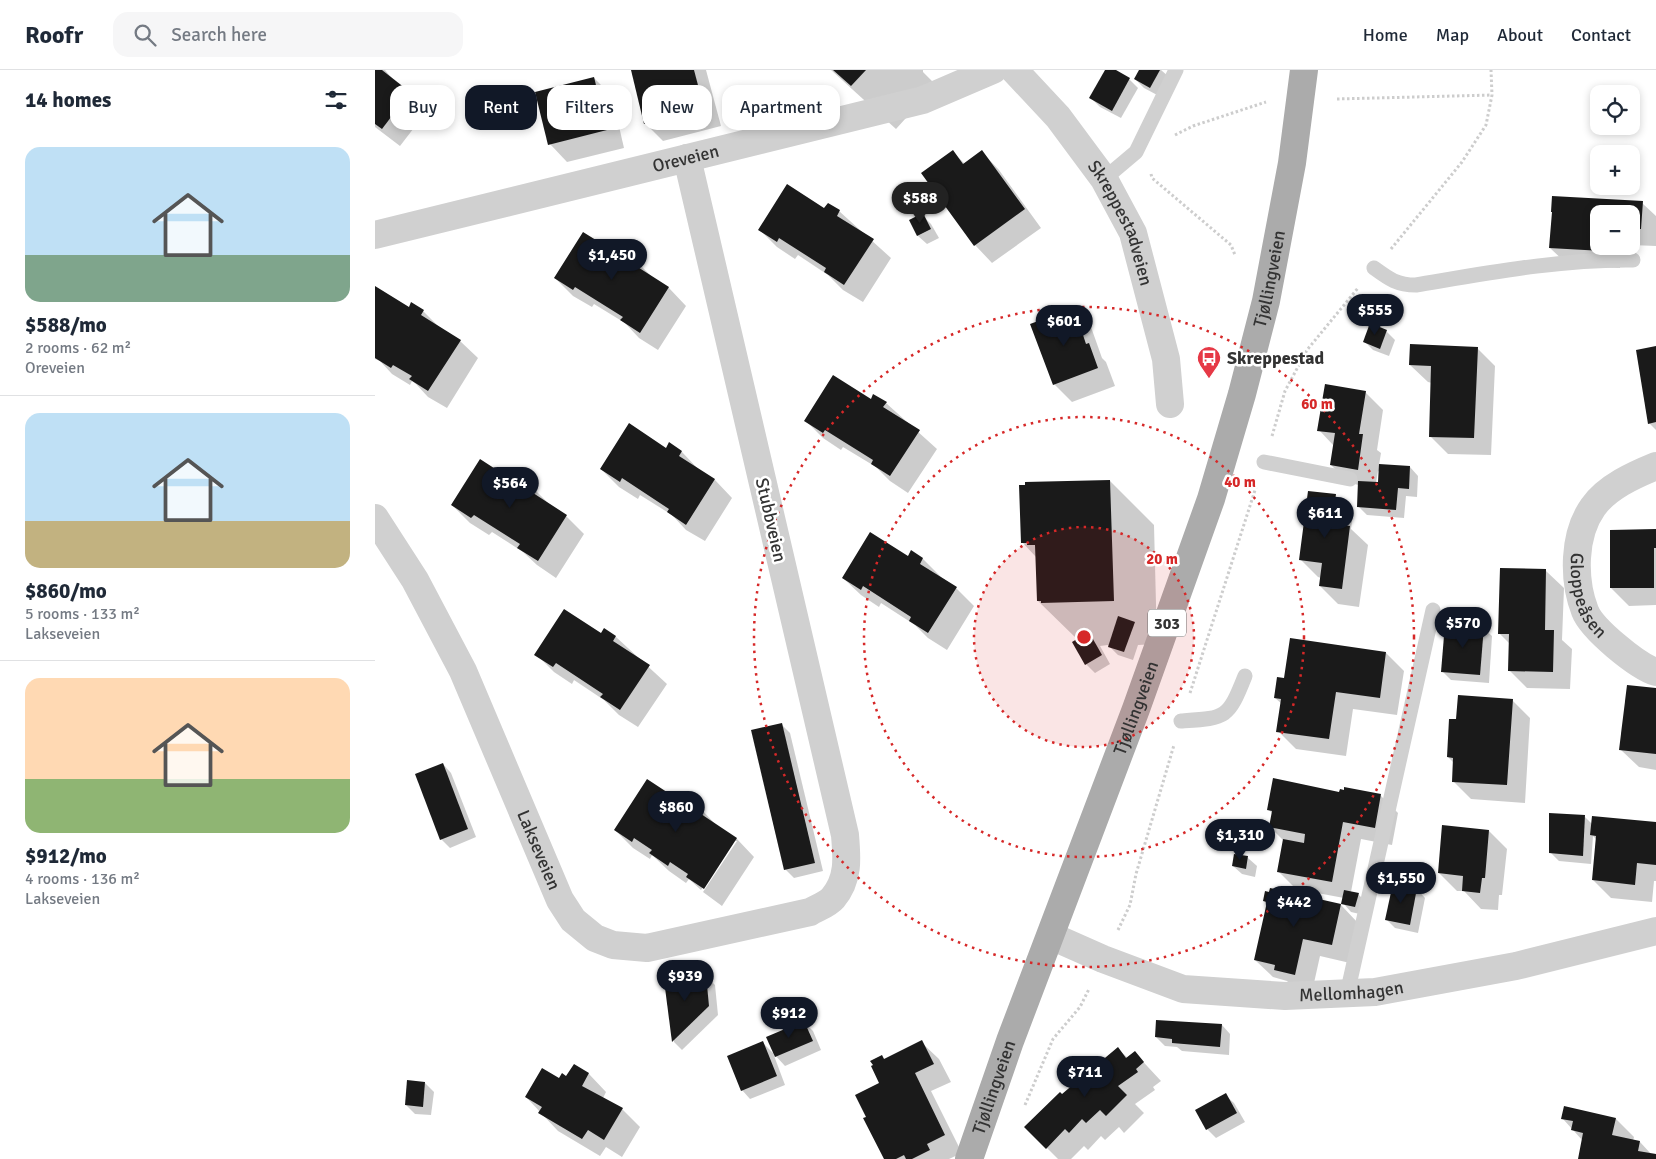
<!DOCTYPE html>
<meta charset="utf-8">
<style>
body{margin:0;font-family:Signika,sans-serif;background:#f6f6f7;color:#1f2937;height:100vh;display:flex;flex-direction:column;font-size:19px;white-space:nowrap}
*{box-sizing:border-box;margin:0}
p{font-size:16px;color:#747a83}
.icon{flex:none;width:28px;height:28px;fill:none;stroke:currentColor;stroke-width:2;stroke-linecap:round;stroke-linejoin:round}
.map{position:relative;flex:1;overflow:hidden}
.sheet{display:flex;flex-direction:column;background:#fff;width:375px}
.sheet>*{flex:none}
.top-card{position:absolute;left:15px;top:15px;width:475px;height:45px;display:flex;gap:10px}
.fabs{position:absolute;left:1215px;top:15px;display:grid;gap:10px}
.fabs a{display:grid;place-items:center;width:50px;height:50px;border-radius:10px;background:#fff;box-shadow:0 2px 8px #0003;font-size:25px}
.price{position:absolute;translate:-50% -42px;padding:0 11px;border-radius:18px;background:#111827;color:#fff;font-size:16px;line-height:32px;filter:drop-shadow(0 1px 2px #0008)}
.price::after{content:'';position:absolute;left:50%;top:30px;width:15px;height:11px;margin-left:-8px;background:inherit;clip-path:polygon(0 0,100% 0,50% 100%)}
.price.current{background:#222;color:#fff}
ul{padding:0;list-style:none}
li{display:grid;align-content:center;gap:10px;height:265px;padding:0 25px}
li+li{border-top:1px solid #e0e1e3}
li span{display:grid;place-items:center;height:155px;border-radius:15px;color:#555}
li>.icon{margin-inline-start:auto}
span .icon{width:90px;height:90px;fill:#fffc;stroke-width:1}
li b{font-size:21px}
h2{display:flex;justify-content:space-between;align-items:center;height:60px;padding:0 25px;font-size:21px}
.chip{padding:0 18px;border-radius:15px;background:#fff;box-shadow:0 2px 8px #0003;font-size:18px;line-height:45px}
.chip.current{background:#111827;color:#fff}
header{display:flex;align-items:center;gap:30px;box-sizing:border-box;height:70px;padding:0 25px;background:#fff;border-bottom:1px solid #e0e1e3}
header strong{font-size:24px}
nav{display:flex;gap:28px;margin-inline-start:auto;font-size:18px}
.search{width:350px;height:45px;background:#f6f6f7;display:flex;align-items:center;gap:12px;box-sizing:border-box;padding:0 18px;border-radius:15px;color:#747a83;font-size:19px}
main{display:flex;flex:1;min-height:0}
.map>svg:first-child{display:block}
.shadow{fill:#0003;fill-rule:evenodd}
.building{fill:#1a1a1a}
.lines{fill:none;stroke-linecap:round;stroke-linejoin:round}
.path{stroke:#cdcdcd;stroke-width:3;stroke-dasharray:2.5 2.5;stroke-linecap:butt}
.lane{stroke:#d0d0d0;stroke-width:15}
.street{stroke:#d0d0d0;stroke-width:28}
.primary{stroke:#ababab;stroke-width:28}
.ring{fill:none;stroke:#d62828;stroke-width:2.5;stroke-dasharray:2.5 5}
.labels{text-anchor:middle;stroke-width:5;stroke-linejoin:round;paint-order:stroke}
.shield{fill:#fff;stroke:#707070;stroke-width:1}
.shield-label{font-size:16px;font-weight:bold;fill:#333}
.street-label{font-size:18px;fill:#333;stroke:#fff}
.poi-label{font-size:18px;font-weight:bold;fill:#333;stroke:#fff;text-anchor:start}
.centre{fill:#d62828;stroke:#fff;stroke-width:2.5}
.ring-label{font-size:15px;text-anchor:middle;font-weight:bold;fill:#d62828;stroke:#fff;stroke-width:5;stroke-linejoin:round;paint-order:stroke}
</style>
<header>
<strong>Roofr</strong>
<div class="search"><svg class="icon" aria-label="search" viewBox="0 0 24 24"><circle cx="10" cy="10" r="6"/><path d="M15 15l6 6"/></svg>Search here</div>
<nav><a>Home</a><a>Map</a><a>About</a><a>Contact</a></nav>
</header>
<main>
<section class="sheet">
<h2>14 homes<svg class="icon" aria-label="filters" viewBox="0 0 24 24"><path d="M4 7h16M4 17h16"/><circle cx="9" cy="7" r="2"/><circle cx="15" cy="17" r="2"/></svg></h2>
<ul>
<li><span style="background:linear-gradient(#bfe0f5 70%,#7fa58c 0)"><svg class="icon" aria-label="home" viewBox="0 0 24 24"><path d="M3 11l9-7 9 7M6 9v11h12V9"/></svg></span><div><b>$588/mo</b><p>2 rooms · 62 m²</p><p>Oreveien</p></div></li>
<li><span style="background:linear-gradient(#bfe0f5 70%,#c2b280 0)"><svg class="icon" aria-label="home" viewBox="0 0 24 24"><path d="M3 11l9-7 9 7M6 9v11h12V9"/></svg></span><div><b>$860/mo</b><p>5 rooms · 133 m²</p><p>Lakseveien</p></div></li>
<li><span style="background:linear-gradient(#ffd9b3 65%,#8fb573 0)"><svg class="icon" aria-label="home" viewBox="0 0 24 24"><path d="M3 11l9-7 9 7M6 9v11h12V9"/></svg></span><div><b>$912/mo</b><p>4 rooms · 136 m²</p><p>Lakseveien</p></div></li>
</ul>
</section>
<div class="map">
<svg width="1281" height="1089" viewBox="0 0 1281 1089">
<rect width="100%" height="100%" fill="#fff"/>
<g class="shadow">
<polygon points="0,0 10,0 19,11 34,23 52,41 25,76 0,57"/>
<polygon points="257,0 331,0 346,56 288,71 270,53"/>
<polygon points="456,0 548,0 548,2 561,15 521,59"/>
<polygon points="732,0 738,0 754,9 763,18 746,48 725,37 716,28"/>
<polygon points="765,0 786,0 794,7 784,26 769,18 760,9"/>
<polygon points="219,8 237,26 249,78 192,92 175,74"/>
<polygon points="578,82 590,94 607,82 624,100 666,158 617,193 600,175"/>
<polygon points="1267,133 1281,146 1281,176 1256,175 1256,144 1224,144 1224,176 1246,176 1245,198 1193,195 1175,178 1178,143"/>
<polygon points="453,134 464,141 516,188 488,232 468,220 453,205 423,185 420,189 402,177 384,159 449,139"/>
<polygon points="547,145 556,154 564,168 552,174 543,166 535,151"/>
<polygon points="245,187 260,190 279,209 294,218 311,236 283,280 264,268 250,253 219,234 217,237 198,226 180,208"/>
<polygon points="0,217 34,238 37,233 48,241 66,259 85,271 103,288 72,338 53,327 41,314 37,311 35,315 17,304 5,291 0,289"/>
<polygon points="698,240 716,257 727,288 731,292 740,316 697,332 679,314"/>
<polygon points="1011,261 1020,270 1014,286 998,280 990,272"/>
<polygon points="1281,277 1281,360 1274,353"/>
<polygon points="1102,278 1120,296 1116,385 1073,384 1055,366 1057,313 1053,312 1035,295"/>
<path d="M990,322L1008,340L1002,380L1006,383L1004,395L1035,397L1043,406L1042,427L1031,426L1029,448L992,445L983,436L984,415L974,413L956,395L959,376L944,360ZM1003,401L1005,402L1004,413H1001Z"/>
<polygon points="499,326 511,333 562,379 533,423 515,411 501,397 468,377 466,380 448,368 430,350 496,331"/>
<polygon points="292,379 307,382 324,400 340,410 357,428 330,471 311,460 297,445 265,425 263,429 244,417 226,399"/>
<polygon points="146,410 157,417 175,435 191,446 209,464 181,508 162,495 148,482 117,462 114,465 95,453 77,435 143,415"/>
<polygon points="735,411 779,455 782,574 763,575 758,590 743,585 733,575 725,576 735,594 720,603 711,594 703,570 663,531 661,487 647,472"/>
<polygon points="960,425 978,443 976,459 993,475 984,537 963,534 945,516 946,508 943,507 925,489"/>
<polygon points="1281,461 1281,535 1254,536 1236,518"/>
<polygon points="536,482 548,489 566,507 581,518 599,536 572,580 553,568 540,555 506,533 504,537 486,525 468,508 533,487"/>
<polygon points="1171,501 1189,518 1187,570 1197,579 1195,619 1152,618 1134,600 1135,574 1124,563"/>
<polygon points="1108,558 1117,566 1114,613 1076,610 1067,601"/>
<polygon points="229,560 241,567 292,614 263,657 244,645 229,630 199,610 197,614 179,602 161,584 226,564"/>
<polygon points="1011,583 1029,601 1022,645 978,639 971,686 921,679 903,661 907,634 900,628 910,610"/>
<polygon points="1281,619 1281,700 1264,697 1246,680"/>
<polygon points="1137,630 1155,648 1150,733 1096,729 1078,711 1079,693 1073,687 1082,651"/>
<polygon points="406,654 415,663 448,801 419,808 410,799"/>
<polygon points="68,694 76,703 101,767 75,778 66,769"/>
<polygon points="965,724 1005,725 1023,743 1017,775 986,769 976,822 983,824 992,833 989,845 976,842 968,833 969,828 921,819 903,801 909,771 895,757 898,744 894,740"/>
<polygon points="314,731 325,738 343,757 362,769 379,787 347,836 328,822 362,771 359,771 326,820 314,809 311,813 294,801 277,785 275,789 258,778 240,760 311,736"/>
<polygon points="1210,747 1218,755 1281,753 1281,811 1279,811 1277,832 1236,828 1218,810 1222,770 1218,766 1216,794 1184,791 1175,782"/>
<polygon points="1114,761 1132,779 1127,825 1124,825 1123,840 1106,839 1089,821 1082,821 1064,803"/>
<polygon points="860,785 873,788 882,796 880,807 867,804 858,796"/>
<polygon points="1042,819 1050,828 1043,863 1020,858 1011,849"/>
<polygon points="889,831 966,835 983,853 975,893 945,886 937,922 918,917 912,911 898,907 880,890 893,834"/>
<polygon points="331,906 340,915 343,945 307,980 299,972 291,911"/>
<polygon points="429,952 438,961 446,980 410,996 398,983 410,1015 375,1029 367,1020 388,973 400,985"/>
<polygon points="847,955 855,964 854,985 807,981 802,977 790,976 781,967"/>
<polygon points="546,972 564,989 576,1012 556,1021 587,1083 574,1089 510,1089 493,1047 506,1014 507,987 510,990"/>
<polygon points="743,979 753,988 760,983 786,1011 778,1017 780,1020 760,1034 769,1043 749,1063 744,1057 730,1070 726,1066 713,1080 709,1076 696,1089 683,1089 651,1057"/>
<polygon points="200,996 214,1004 231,1022 228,1028 247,1039 265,1057 247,1087 231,1077 225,1086 183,1061 151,1027 185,1010 192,1008"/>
<polygon points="50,1013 59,1022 56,1045 40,1044 31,1035"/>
<polygon points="850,1025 859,1033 870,1052 841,1068 832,1059"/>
<polygon points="1188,1049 1241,1049 1259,1067 1258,1071 1265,1072 1277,1085 1281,1086 1281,1089 1204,1089 1208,1071"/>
</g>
<g class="building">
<polygon points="0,0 7,0 35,22 7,59 0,54"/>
<polygon points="256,0 319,0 329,38 269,54"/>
<polygon points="458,0 491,0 476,16"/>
<polygon points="730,0 741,0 755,8 737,41 714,28"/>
<polygon points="764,0 785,0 775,18 759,9"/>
<polygon points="219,7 232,60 173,75 160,22"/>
<polygon points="578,80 588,94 607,80 650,139 599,176 546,103"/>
<polygon points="412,114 449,138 453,133 465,140 462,146 499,169 469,215 449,202 451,198 404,168 402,172 383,160"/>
<polygon points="1177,126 1268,131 1266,159 1256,159 1256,144 1224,144 1224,176 1228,176 1228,181 1174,178 1177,142 1176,142"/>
<polygon points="548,143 556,159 542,166 534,150"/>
<polygon points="208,162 245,185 248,181 261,189 258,194 294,217 265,263 245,250 248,247 200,217 198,220 179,208"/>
<polygon points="0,216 34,237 36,232 49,240 46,245 86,270 53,321 34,309 37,306 18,295 16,298 0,288"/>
<polygon points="699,238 711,274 714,273 723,298 678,315 655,254"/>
<polygon points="995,253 1012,260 1005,279 988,272"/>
<polygon points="1035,274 1103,277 1099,368 1054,367 1056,296 1034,295"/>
<polygon points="1281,276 1281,352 1273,354 1261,280"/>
<polygon points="458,305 496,329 498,324 512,332 508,337 545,360 515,406 496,394 498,390 450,360 448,363 429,351"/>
<polygon points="950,314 991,321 984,364 988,364 983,400 955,395 960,363 942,361"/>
<polygon points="254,353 291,378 294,372 307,381 304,386 340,409 311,455 292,442 294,439 247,408 245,412 225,399"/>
<polygon points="105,389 142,413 145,408 158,416 155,421 192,445 163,491 142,478 145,474 99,445 96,448 76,435"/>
<polygon points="1004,394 1035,396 1034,419 1023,418 1021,440 982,437 983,411 1003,412"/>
<polygon points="735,410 739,531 666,533 666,531 662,531 660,475 652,475 652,473 646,473 644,415 650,415 650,412"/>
<polygon points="933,421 961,424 957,453 975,456 967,519 944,516 947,493 924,490"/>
<polygon points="1281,459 1281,478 1279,478 1279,518 1235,518 1235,460"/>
<polygon points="495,462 533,486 536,480 548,488 545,494 582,517 553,563 534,551 536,547 488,516 486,520 467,508"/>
<polygon points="1125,498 1171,499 1170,560 1179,560 1178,602 1133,601 1134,564 1123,564"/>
<polygon points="189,539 226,563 229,558 241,566 238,571 275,595 245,640 225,627 228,624 181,593 178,597 159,585"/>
<polygon points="743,546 760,552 749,582 733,577"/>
<polygon points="1070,554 1109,556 1105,605 1066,602"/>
<polygon points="714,562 727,585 710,595 697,572"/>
<polygon points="915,568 1011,582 1005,628 961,622 954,669 901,662 906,629 899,628 902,607 909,608"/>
<polygon points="1252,615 1281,618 1281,684 1244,680"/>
<polygon points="1083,625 1138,629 1132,715 1077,712 1078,688 1072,687 1074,649 1081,649"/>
<polygon points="407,653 440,793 409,800 376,660"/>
<polygon points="68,693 93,759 65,770 40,704"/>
<polygon points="898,708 964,722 965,719 969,720 969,717 1006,724 1000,758 968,752 957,812 902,802 908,769 929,773 930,764 894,757 897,741 892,740"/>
<polygon points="272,709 310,734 314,730 326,737 323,742 362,768 329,819 311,807 313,804 295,792 293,796 274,783 277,780 259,768 257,772 239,760"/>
<polygon points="1174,743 1210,745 1208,786 1174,783"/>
<polygon points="1217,746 1281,752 1281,795 1262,793 1260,815 1217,810 1221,766 1215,765"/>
<polygon points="1067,755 1114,760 1110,808 1107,808 1105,823 1087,821 1088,806 1063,803"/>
<polygon points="859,784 873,786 871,799 857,796"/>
<polygon points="1018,813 1042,818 1035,855 1010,850"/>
<polygon points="895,818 966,834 957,875 928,869 920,905 899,900 900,895 879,890 892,832 888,831 890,821 894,822"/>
<polygon points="969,820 984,823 980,837 966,834"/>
<polygon points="331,905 334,936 297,972 289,910"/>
<polygon points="781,950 847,954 845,977 797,973 797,969 780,967"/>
<polygon points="429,951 438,971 400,987 391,967"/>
<polygon points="547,970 559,994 540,1003 570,1065 552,1074 555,1080 537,1089 531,1089 529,1085 521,1089 509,1089 488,1048 491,1047 480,1025 504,1013 496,996 498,995 495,991 507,985 509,989"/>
<polygon points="388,971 402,1006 366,1021 352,986"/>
<polygon points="743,977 751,988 760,981 769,992 761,999 763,1002 743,1016 752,1025 731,1046 725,1040 711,1053 707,1049 694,1063 690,1059 671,1079 649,1057 685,1022 687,1024"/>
<polygon points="199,994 214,1003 207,1016 248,1038 229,1070 213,1060 207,1069 163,1043 167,1037 150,1027 167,998 184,1008 187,1003 191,1006"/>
<polygon points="32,1010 50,1012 48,1037 30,1035"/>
<polygon points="851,1023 862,1043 831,1060 820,1040"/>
<polygon points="1189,1036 1241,1048 1237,1065 1265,1071 1263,1081 1281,1084 1281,1089 1203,1089 1208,1063 1196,1060 1198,1051 1186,1049"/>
</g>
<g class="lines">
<g class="path">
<polyline points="962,29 1117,25"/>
<polyline points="800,65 818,56 891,32"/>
<polyline points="776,104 777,108 856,175 860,185"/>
<polyline points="1016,179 1087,92 1111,55 1117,25 1116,0"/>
<polyline points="897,366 910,321 932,280 983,218"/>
<polyline points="815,623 881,417"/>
<polyline points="743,860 755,835 761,804 799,675"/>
<polyline points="650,1035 678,969 705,937 714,919"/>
</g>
<g class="lane">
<polyline points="729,109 761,82 801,0"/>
<path d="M999,198C1014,209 1022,215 1041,215C1113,203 1186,189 1258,190"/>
<polyline points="889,392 975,409"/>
<path d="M806,651C851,648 853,649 870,606"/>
<polyline points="972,924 1058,540"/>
</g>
<g class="street">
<path id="s1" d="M639,0L683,47L729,109L758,163L791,289L795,334"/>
<path id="s2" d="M0,165L548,30L618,0"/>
<path id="s3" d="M1281,396C1259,405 1232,417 1218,437C1198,465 1198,510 1210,541C1217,559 1262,596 1281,602"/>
<path id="s4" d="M0,448L40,510L88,601L185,830L198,850L220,868L238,875L272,878L435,842C442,838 453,834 458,828C474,809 472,788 470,765L312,88"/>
<path id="s5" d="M676,866L728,889L808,919L910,926L1000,922L1141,896L1281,861"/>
</g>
<path class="primary" id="s6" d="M594,1089L635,971L761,639L836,429L867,324L891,231L917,93L929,0"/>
</g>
<circle cx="709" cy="567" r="110" fill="#d62828" fill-opacity=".12"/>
<g class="ring">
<circle cx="709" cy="567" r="110"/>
<circle cx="709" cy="567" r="220"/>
<circle cx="709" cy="567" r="330"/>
</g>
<defs>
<g id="bus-pin" transform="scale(1.25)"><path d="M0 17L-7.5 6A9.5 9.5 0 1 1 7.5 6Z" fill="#e63946" stroke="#fff"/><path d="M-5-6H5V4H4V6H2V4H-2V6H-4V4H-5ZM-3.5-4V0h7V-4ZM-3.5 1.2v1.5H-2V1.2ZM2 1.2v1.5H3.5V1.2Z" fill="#fff"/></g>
</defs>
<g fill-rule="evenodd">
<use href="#bus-pin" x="834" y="288"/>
</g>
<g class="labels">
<rect class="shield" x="773" y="539.5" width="38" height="27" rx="4"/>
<g class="shield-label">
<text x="792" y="559">303</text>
</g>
<g class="street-label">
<text dy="6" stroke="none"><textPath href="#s2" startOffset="320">Oreveien</textPath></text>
<text dy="6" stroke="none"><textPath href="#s1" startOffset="189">Skreppestadveien</textPath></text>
<text dy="6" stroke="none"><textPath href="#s6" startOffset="931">Tjøllingveien</textPath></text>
<text transform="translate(396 450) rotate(77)" y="6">Stubbveien</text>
<text dy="6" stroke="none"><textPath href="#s3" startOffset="170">Gloppeåsen</textPath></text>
<text dy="6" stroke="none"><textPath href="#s6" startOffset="481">Tjøllingveien</textPath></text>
<text dy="6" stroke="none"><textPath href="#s4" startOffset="371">Lakseveien</textPath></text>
<text dy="6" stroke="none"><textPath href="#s5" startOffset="311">Mellomhagen</textPath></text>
<text dy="6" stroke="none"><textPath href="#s6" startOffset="76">Tjøllingveien</textPath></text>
</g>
<g class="poi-label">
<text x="852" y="294">Skreppestad</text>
</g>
</g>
<circle cx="709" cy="567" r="8" class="centre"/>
<g class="ring-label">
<text x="942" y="339">60 m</text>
<text x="865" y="417">40 m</text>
<text x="787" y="494">20 m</text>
</g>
</svg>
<div class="fabs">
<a><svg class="icon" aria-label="locate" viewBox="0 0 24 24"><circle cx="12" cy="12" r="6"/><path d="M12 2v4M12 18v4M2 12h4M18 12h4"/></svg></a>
<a>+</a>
<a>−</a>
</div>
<b class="price current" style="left:545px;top:154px">$588</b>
<b class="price" style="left:237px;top:211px">$1,450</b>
<b class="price" style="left:1000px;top:266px">$555</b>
<b class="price" style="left:689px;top:277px">$601</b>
<b class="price" style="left:135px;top:439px">$564</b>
<b class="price" style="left:950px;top:469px">$611</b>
<b class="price" style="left:1088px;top:579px">$570</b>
<b class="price" style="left:301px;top:763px">$860</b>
<b class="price" style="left:865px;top:791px">$1,310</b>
<b class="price" style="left:1026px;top:834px">$1,550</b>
<b class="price" style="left:919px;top:858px">$442</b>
<b class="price" style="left:310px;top:932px">$939</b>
<b class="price" style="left:414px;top:969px">$912</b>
<b class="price" style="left:710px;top:1028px">$711</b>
<div class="top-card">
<a class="chip">Buy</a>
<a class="chip current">Rent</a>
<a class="chip">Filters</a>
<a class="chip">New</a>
<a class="chip">Apartment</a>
</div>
</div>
</main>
